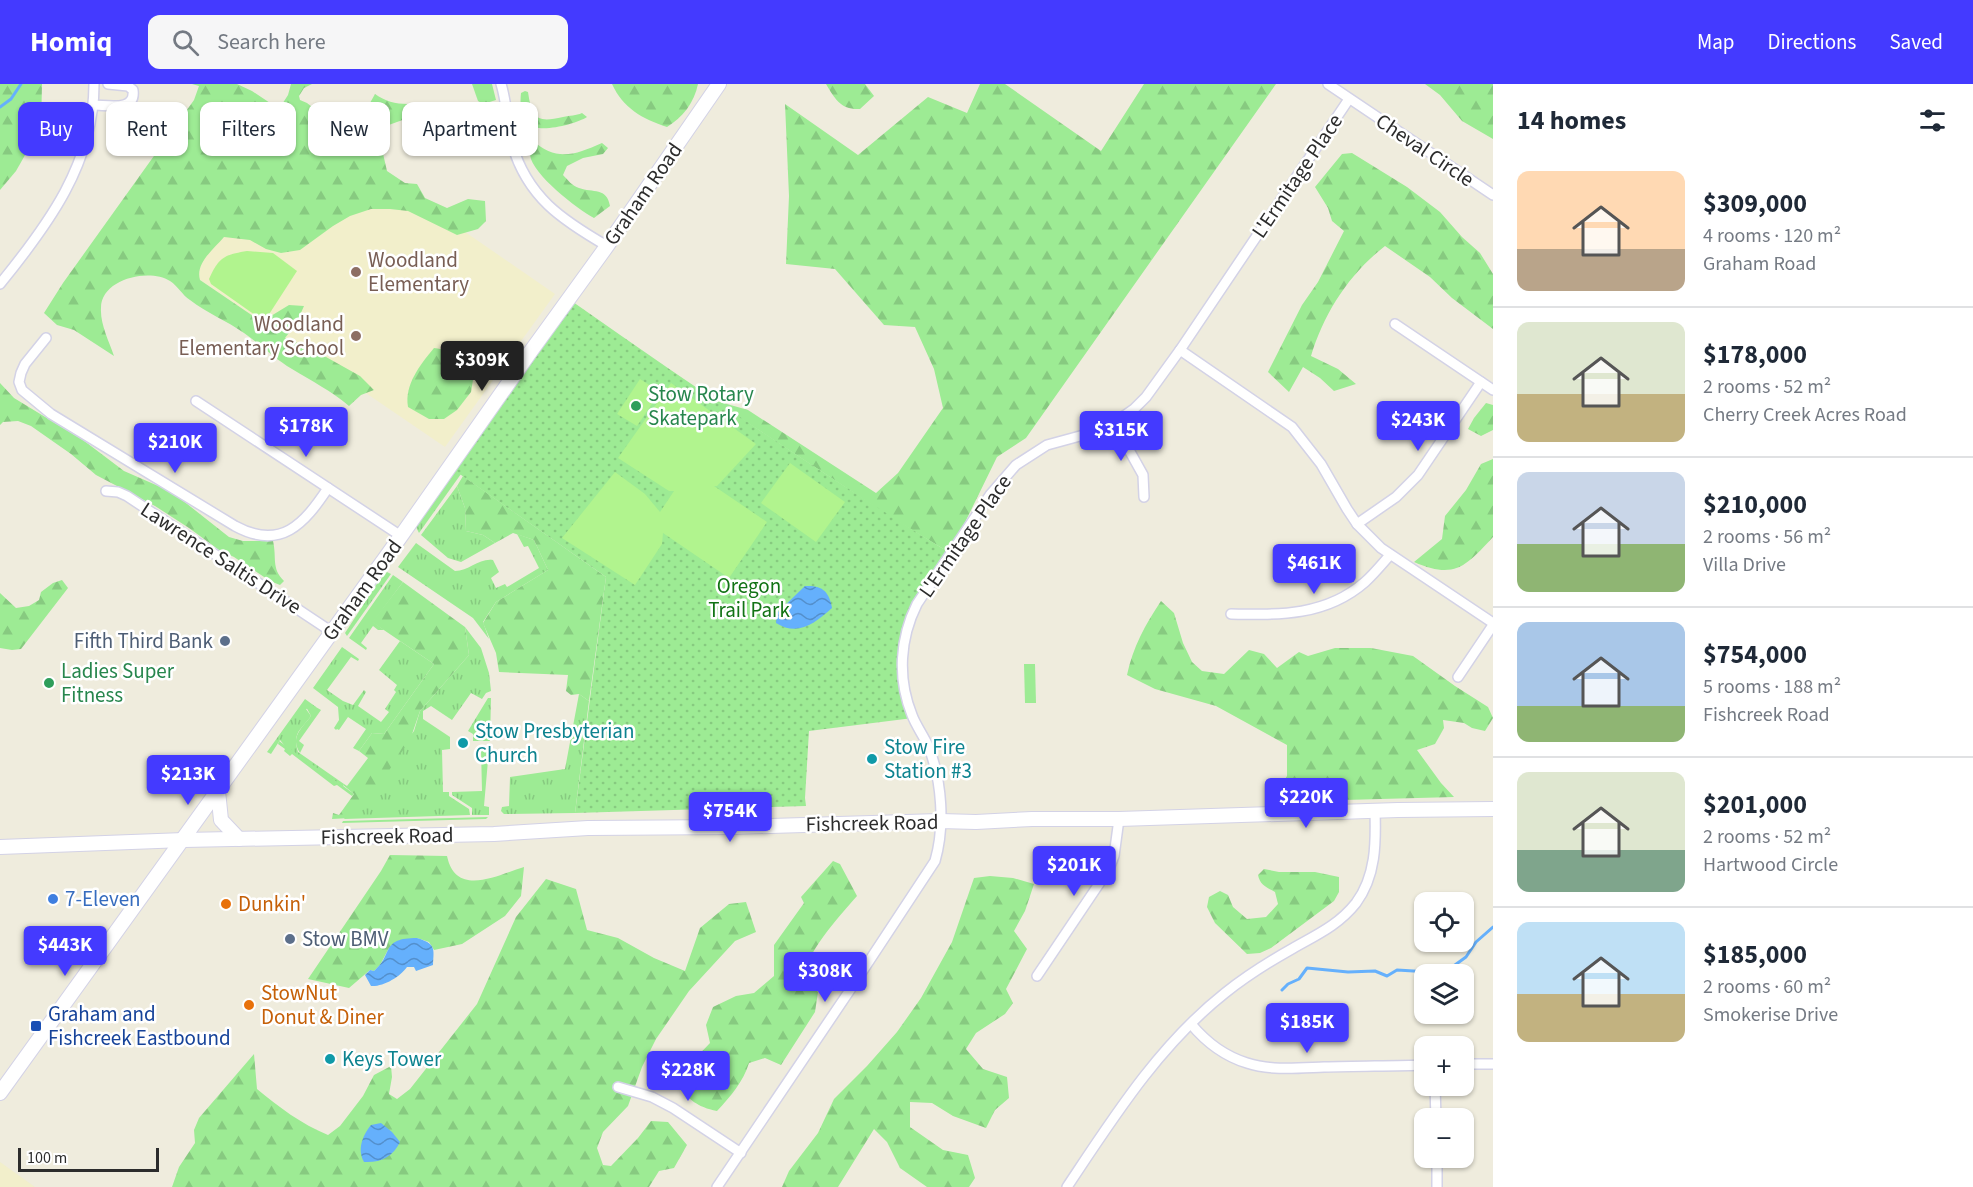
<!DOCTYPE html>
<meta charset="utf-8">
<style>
body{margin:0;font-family:"Source Sans 3",sans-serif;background:#f6f6f7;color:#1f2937;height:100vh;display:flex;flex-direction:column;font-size:22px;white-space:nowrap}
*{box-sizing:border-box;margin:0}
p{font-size:20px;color:#747a83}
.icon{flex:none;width:33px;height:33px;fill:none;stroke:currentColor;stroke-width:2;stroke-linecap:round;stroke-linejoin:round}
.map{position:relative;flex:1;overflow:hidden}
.details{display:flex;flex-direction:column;background:#fff;width:480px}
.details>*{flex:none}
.banner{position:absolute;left:18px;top:18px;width:570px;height:54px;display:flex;gap:12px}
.fabs{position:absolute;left:1414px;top:808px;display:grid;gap:12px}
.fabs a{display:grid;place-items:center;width:60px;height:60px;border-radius:12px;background:#fff;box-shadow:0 2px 4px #0004;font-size:30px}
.scale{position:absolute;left:18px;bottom:15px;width:141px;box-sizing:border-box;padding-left:6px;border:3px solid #2c2c2c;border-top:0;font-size:16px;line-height:21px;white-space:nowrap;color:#2c2c2c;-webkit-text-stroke:4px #fff;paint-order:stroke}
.price{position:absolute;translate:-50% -51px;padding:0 14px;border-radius:6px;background:#443aff;color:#fff;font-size:20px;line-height:39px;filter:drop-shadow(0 2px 3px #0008)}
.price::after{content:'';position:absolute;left:50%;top:36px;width:18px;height:14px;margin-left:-9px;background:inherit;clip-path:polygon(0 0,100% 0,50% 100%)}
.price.active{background:#222;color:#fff}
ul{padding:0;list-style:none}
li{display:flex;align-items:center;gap:18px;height:150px;padding:0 24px}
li+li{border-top:2px solid #e0e1e3}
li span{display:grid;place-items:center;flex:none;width:168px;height:120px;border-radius:12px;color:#555}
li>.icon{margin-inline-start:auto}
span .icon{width:72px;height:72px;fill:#fffc;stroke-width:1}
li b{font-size:26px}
h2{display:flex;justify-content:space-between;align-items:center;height:72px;padding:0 24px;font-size:26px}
.pill{padding:0 21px;border-radius:12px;background:#fff;box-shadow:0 2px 4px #0004;font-size:21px;line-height:54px}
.pill.active{background:#443aff;color:#fff}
header{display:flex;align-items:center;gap:36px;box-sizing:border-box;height:84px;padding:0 30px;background:#443aff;color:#fff}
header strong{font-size:28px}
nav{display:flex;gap:33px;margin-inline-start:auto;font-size:21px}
.search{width:420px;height:54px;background:#f6f6f7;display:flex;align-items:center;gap:15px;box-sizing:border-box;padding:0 21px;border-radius:12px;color:#747a83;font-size:22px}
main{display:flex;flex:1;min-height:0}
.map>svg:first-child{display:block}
.education{fill:#f2efcb}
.grass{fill:url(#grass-tufts)}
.forest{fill:url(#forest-firs)}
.park{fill:url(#park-dots)}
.garden{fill:#9deb94}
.pitch{fill:#b1f48e}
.water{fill:url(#water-waves)}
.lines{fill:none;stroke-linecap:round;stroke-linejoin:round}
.stream{stroke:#65b0fc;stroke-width:3}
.street-casing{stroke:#d3d2e6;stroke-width:12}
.secondary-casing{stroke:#d3d2e6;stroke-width:16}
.street{stroke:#fff;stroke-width:9}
.secondary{stroke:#fff;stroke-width:14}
.education-dot{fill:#8d6e63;stroke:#fff;stroke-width:2}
.leisure-dot{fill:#2e9e5b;stroke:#fff;stroke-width:2}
.service-dot{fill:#5c6f8a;stroke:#fff;stroke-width:2}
.culture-dot{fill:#0f9aa8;stroke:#fff;stroke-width:2}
.shop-dot{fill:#3f7fe0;stroke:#fff;stroke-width:2}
.food-dot{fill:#e8710a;stroke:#fff;stroke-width:2}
.transit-dot{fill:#1a4fb4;stroke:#fff;stroke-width:2}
.labels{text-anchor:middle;stroke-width:5;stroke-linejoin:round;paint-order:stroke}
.street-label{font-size:21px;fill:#2c2c2c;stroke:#fff}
.education-label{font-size:21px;fill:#785e54;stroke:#fff;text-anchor:start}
.leisure-label{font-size:21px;fill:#27864d;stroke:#fff;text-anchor:start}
.park-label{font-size:21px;fill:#127315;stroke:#fff}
.service-label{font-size:21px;fill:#4e5e75;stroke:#fff;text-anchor:end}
.culture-label{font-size:21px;fill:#0d838f;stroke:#fff;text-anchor:start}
.shop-label{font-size:21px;fill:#366cbe;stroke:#fff;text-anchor:start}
.food-label{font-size:21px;fill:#c56008;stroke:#fff;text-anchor:start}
.transit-label{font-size:21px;fill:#164399;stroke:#fff;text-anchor:start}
</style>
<header>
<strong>Homiq</strong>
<div class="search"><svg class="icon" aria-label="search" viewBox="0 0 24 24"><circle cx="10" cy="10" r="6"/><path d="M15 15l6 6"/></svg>Search here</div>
<nav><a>Map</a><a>Directions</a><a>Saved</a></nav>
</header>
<main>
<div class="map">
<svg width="1493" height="1103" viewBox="0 0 1493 1103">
<defs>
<pattern id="grass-tufts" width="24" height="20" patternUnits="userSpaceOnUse" patternTransform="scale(1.5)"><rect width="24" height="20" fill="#9deb94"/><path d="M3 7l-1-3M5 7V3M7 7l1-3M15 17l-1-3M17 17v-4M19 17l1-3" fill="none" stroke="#87ca80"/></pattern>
<pattern id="forest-firs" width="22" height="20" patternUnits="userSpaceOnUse" patternTransform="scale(1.5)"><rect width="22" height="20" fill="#9deb94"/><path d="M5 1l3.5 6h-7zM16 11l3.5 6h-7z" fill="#87ca80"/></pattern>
<pattern id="park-dots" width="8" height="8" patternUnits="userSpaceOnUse" patternTransform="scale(1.5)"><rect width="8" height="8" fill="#9deb94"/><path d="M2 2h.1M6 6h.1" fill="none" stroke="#87ca80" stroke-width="1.8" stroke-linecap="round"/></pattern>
<pattern id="water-waves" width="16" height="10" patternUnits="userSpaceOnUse" patternTransform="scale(1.5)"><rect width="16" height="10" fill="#65b0fc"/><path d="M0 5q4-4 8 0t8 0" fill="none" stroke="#538fcc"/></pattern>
</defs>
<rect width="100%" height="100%" fill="#efecdd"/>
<g class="education">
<polygon points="287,25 555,210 445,363 178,181"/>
<polygon points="0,1078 35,1103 0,1103"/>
</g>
<g class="grass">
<polygon points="454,386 461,390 419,449 416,443"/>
<polygon points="457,402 465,424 466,447 483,451 495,459 461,478 448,474 421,451"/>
<path d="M517,450L534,456L548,486L496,518L483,538L489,555L473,534L398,483L416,459L455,487C469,487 479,474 493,476L499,488L491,494L496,504L505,500L507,503L539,484L528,462L524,463Z"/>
<polygon points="387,488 391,490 347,552 345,549 376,501"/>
<polygon points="393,491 403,498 373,538 384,546 378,546 373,542 361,559 367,564 366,566 349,554"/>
<polygon points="465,543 481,564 489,589 491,607 486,609 482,615 471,609 452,636 431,622 423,627 423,635 450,653 450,665 442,666 443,708 449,708 449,712 469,725 470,731 344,735 414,647 420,627 469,571"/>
<polygon points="400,557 434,580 384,650 372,649 359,667 353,664 366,645 348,633 339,646 337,645 336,646 334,644 339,636 338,623 313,604 342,563 359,575 358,577 351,573 327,606 343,617 353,621 364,606 366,608 358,622 381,638 389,628 385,625 396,608 394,606 397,601 379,586"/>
<polygon points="579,610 589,617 575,729 504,730 501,727 502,723 509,722 510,693 565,685"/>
<polygon points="488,614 491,614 490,657 473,657 473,650 468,647"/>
<path d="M305,615L316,623L306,625L311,632C301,646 292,648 298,668L344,700L343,702L359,714L285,662L280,656L271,670L267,668Z"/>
<polygon points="481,665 489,665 484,722 489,723 489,731 472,731 472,724 452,711 452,708 482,707"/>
<polygon points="488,733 486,735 342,739 343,737"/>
</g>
<g class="forest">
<polygon points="0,0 42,0 41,43 16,87 0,106"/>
<path d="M192,0H237L252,7L279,25L288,11L291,0H312L304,4L299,12L300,16L307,19L330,37L348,47L361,35L375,10C385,17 395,20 408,20V34L386,42L381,61L387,87L405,99L417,100L425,114L447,124L468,115L485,117L486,137L478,145L457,151L408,127L390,125H371L350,132L333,142L300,166L281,169L266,165L250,156L224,153C214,165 195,179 200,196L259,236L266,235L289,221L304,222L296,240L285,254L310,264L360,292L374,306L361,311L349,322C331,307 312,297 292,285C275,275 261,261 244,249C227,237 207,229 190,216C182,211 178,202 170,197C149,184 101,195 101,224C100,240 109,257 114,272L74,246L57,241L44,229L63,199L194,16L199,2Z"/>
<polygon points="472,0 492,0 496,16 483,20 478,17"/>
<path d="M612,0H698C694,19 683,33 667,43C642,35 623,24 612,0Z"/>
<path d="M826,0H865L874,12L860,25C841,26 835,15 826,0Z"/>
<polygon points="980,0 1005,0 1101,67 1144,0 1276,0 1026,354 997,373 950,469 889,432 713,316 748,326 876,409 898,389 943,324 934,285 915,243 884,241 835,185 786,180 789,112 785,20 858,71 928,13 967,29"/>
<polygon points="1425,0 1493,0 1493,55 1462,37 1440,11"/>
<path d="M525,7L528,8C532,35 537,39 563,33C570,31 576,32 582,29L587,33C576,40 539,50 528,40C520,33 520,18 521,9Z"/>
<path d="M530,56H532C556,78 575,71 602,59L608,64L603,70L583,74L567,82L563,91C568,96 572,102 579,104C593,109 607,103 610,122L594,134C577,125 532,90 530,71C529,66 529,61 530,56Z"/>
<path d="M1352,69L1407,103L1440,128L1462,153L1480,169L1493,190V245L1452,214L1430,193L1385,162C1349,190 1324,229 1311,272L1338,285L1356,300L1334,307L1320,294L1303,283L1289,308L1268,288L1302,221L1318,198L1344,147L1332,137L1328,124L1315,103L1342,70Z"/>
<path d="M434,264C454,267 462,274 474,290L471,308L457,326L444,335H429L408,323C404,301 420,281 434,264Z"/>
<path d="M0,299L14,314L83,356L124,387L172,408L229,453L243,457H273C277,474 271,484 284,497L280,501L270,497L234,473L219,466L189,444L155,422L96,391L71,370L31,342L18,337L3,338L0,341Z"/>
<polygon points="1486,319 1493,321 1493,346 1481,352 1468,345 1474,334"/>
<path d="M1493,375V453C1466,482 1455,496 1414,478L1442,455L1445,432L1466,406L1481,380Z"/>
<polygon points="463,392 606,493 589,617 579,610 571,611 566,607 568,591 499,588 496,569 483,539 496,518 548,486 534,456 513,449 495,459 483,451 466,447 465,424 457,402"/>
<polygon points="62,496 68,504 21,565 12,566 0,564 0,509 16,524 29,522 39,516 41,508 53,499"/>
<polygon points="403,498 465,543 469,571 420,627 410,656 367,718 350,734 332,735 333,729 339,731 354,710 343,701 344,700 347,702 368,674 359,667 372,649 384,650 434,580 372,538"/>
<path d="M1161,517L1174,529L1183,559L1192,578L1202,587L1224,590L1249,566L1264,570L1277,584L1299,568L1308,572L1335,564H1371L1413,572L1455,602L1488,623L1493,634L1485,647L1472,644L1464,639L1443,636L1444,644L1435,660L1417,666L1441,699L1454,713L1271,718L1287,692V661L1216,622L1155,605L1127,591C1133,563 1145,541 1161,517Z"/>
<path d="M390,771L447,772C456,814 497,791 524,783L521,812L505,832L462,860L434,866L429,858L417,854L389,864L380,881L374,887L370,886L349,904L308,895L381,787Z"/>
<path d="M833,777L840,780L857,812C839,833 804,870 803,897L818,908L815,928L781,981L765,974L749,979C743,998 731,1012 717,1027C697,1023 690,1016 676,1001L689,981L710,959L706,941L713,923L736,912L754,909L774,892V861L804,819L801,813Z"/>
<path d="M1264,785L1279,788H1315L1339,793V808L1334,817L1271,864L1260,869L1247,870L1215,839L1207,823L1209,813L1220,807L1228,811L1233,823L1247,835L1266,833L1278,820L1275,808C1266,803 1260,801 1258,791Z"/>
<polygon points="990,792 1013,794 1034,800 1025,827 1014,847 1027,865 1006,905 1013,919 1005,930 976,949 966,965 983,985 1007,993 1009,1014 995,1026 986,1044 953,1032 932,1019 910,1018 910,1043 943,1066 968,1071 975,1094 969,1103 927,1103 900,1084 887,1058 874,1045 838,1103 782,1103 789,1087 818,1049 834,1015 867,982 897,948 921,914 952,858 974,794"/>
<path d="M546,795L576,805L587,846L618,854L654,874L685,887L700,844L729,820L746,818L756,848L735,857L689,907L656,955L642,983L628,1022L603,1048L597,1064L603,1081L611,1082L638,1054L651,1037L668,1038L687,1061L674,1084L659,1087L649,1103H172L179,1083L195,1059L194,1046L199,1034L254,970L257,1005C279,1023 301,1040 328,1051L340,1042L363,1012L374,991L391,982L392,993L389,1010L397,1015L410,1005L477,920L516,833Z"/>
</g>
<path class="park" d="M573,218C697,305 822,390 950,469L917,519L902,573L913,634L809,647L805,714L806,722L575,729L606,493L454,386Z"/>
<g class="garden">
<polygon points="1024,580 1035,580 1036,619 1025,619"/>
<path d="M309,619L321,626L299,657L304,661L300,669C290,653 301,645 311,632L305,621Z"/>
<polygon points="279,657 354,710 352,712 337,701 334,702 292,670 290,672 284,667 285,665 278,660"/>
</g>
<g class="pitch">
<path d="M247,167L273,169L297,187L266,235L262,236L211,200L209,195C219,173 224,171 247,167Z"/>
<polygon points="640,295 660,308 637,342 617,330"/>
<polygon points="671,299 756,360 717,402 714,402 767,438 729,494 663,449 662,460 635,501 562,454 615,388 645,410 660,428 674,407 669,407 618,374"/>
<polygon points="790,379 845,418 816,458 761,419"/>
</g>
<g class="water">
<path d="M805,502C822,501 829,507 832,524C815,539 798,553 776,539L777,529Z"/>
<path d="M417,854C436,860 434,864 433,881L416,887L414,883H407C400,893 383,903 371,902L365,891L370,886L374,887C394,870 380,854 417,854Z"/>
<path d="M381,1039L392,1048L400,1058C393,1073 380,1079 364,1078C357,1066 362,1052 371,1041Z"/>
</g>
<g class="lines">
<g class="stream">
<polyline points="0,23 11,15 21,0"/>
<polyline points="1282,906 1288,900 1299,895 1307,884 1348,888 1375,887 1387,892 1397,886 1430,888 1442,888 1448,886 1466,873 1476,858 1493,843"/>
</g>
<g class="street-casing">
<g id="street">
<path d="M501,0C507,19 507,40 512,60C527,113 562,136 607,162"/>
<polyline points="1328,0 1493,111"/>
<path d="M93,21C108,21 136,28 133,6L128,2L108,0"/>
<path d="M0,200C48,141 94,79 94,0"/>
<polyline points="1395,240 1493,306"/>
<path d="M46,254L25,280L21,289L19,298L22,306L51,330L235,442C281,467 304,440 328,404"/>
<polyline points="1180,266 1292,343 1321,380 1347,425 1357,440 1381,464 1493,539"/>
<polyline points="196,317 401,452"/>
<polyline points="1114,339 1143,391 1144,413"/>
<polyline points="106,407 118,408 127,412 332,548"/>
<polyline points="1357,440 1396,413 1418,391 1481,298"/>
<path d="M1231,530C1280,531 1326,532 1365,498C1374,490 1382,480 1390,471"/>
<polyline points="1458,593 1493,541"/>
<polyline points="1037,892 1109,785 1114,772 1119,735"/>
<path d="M1191,940C1206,958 1224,972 1247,979C1271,987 1299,984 1324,983C1358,982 1391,982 1425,981"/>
<polyline points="1464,980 1493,980"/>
<polyline points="1435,1002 1436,1035"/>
<polyline points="618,1003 652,1013 673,1024 741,1069"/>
<polyline points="1437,1074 1437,1103"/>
<path d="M717,1103L852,903L935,777C945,742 942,698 929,664C924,652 916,642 912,631C897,594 900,554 917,520L990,411L1016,381L1047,361L1091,349L1114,339L1134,325L1146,313L1180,266L1349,15"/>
<path d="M1067,1103C1113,1034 1159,961 1225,909C1245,893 1267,879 1290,866C1314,852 1338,842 1356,819C1376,792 1376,759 1375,727"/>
</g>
</g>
<g class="secondary-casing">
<g id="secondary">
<polyline points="218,707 221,736 239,755"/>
<polyline points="0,763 184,756 494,750 588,744 732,743 940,737 976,738 1032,735 1119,735 1398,726 1493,725"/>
<polyline points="0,1009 401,452 531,267 607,162 719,0"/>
</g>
</g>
<use href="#street" class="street"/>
<use href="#secondary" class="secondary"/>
</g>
<g class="education-dot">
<circle cx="356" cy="188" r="6"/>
<circle cx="356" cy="252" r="6"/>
</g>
<g class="leisure-dot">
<circle cx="636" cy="322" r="6"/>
<circle cx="49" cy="599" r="6"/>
</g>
<g class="service-dot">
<circle cx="225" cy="557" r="6"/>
<circle cx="290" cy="855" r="6"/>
</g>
<g class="culture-dot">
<circle cx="463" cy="659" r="6"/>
<circle cx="872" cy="675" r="6"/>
<circle cx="330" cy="975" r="6"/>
</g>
<circle class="shop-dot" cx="53" cy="815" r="6"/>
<g class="food-dot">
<circle cx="226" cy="820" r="6"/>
<circle cx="249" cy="921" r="6"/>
</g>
<rect class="transit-dot" x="30" y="936" width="12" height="12" rx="3"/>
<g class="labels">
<g class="street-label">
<text transform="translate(1425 66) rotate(34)" y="7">Cheval Circle</text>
<text transform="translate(1297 92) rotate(-56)" y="7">L'Ermitage Place</text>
<text transform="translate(643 110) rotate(-55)" y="7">Graham Road</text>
<text transform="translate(965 452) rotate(-55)" y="7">L'Ermitage Place</text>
<text transform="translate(221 474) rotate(33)" y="7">Lawrence Saltis Drive</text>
<text transform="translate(362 506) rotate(-54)" y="7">Graham Road</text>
<text transform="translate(872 739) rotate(-1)" y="7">Fishcreek Road</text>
<text transform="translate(387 752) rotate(-1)" y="7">Fishcreek Road</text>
</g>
<g class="education-label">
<text x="368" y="183">Woodland<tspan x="368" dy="24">Elementary</tspan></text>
<text x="344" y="247" text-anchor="end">Woodland<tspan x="344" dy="24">Elementary School</tspan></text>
</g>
<g class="leisure-label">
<text x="648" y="317">Stow Rotary<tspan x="648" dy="24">Skatepark</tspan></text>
<text x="61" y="594">Ladies Super<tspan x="61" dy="24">Fitness</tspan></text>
</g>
<g class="park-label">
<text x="749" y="509">Oregon<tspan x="749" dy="24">Trail Park</tspan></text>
</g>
<g class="service-label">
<text x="213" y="564">Fifth Third Bank</text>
<text x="302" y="862" text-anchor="start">Stow BMV</text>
</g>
<g class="culture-label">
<text x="475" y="654">Stow Presbyterian<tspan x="475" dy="24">Church</tspan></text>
<text x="884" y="670">Stow Fire<tspan x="884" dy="24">Station #3</tspan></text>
<text x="342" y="982">Keys Tower</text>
</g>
<g class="shop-label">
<text x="65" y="822">7-Eleven</text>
</g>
<g class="food-label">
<text x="238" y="827">Dunkin'</text>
<text x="261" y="916">StowNut<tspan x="261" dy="24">Donut &amp; Diner</tspan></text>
</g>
<g class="transit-label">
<text x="48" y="937">Graham and<tspan x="48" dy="24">Fishcreek Eastbound</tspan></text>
</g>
</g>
</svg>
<div class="fabs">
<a><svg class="icon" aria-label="locate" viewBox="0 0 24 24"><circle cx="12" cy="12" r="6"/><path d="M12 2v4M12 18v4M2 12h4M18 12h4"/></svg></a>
<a><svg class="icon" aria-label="layers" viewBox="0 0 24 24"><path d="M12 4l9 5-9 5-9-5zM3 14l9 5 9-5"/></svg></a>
<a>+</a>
<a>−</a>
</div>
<div class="scale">100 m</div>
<b class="price active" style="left:482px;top:308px">$309K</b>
<b class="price" style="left:1418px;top:368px">$243K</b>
<b class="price" style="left:306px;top:374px">$178K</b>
<b class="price" style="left:1121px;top:378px">$315K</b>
<b class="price" style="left:175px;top:390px">$210K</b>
<b class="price" style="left:1314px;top:511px">$461K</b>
<b class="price" style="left:188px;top:722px">$213K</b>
<b class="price" style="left:1306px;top:745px">$220K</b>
<b class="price" style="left:730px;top:759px">$754K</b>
<b class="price" style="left:1074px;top:813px">$201K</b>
<b class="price" style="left:65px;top:893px">$443K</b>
<b class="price" style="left:825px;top:919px">$308K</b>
<b class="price" style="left:1307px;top:970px">$185K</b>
<b class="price" style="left:688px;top:1018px">$228K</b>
<div class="banner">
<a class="pill active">Buy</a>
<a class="pill">Rent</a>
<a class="pill">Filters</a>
<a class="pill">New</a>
<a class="pill">Apartment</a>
</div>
</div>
<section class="details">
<h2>14 homes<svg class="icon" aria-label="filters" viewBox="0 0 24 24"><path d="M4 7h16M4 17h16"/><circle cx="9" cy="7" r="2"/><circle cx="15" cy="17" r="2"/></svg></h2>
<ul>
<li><span style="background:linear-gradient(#ffd9b3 65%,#b9a48a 0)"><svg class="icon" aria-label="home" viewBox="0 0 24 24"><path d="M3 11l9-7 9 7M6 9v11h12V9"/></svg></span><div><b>$309,000</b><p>4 rooms · 120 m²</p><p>Graham Road</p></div></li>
<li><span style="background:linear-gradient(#dfe7d0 60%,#c2b280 0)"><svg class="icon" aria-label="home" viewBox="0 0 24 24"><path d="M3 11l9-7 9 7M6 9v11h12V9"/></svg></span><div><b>$178,000</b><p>2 rooms · 52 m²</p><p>Cherry Creek Acres Road</p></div></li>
<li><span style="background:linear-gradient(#c9d6e8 60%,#8fb573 0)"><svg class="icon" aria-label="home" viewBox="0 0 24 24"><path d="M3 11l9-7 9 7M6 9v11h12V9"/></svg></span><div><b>$210,000</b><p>2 rooms · 56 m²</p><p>Villa Drive</p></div></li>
<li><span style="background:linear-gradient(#a9c7e8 70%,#8fb573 0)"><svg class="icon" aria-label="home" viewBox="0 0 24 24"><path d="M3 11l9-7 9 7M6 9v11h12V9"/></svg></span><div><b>$754,000</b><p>5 rooms · 188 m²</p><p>Fishcreek Road</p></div></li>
<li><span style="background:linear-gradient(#dfe7d0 65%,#7fa58c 0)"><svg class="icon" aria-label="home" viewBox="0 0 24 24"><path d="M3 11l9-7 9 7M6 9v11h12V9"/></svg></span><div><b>$201,000</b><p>2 rooms · 52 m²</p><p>Hartwood Circle</p></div></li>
<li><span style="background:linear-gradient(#bfe0f5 60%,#c2b280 0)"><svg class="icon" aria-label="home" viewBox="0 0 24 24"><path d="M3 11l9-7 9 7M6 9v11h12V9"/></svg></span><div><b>$185,000</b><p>2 rooms · 60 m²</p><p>Smokerise Drive</p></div></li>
</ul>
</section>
</main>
